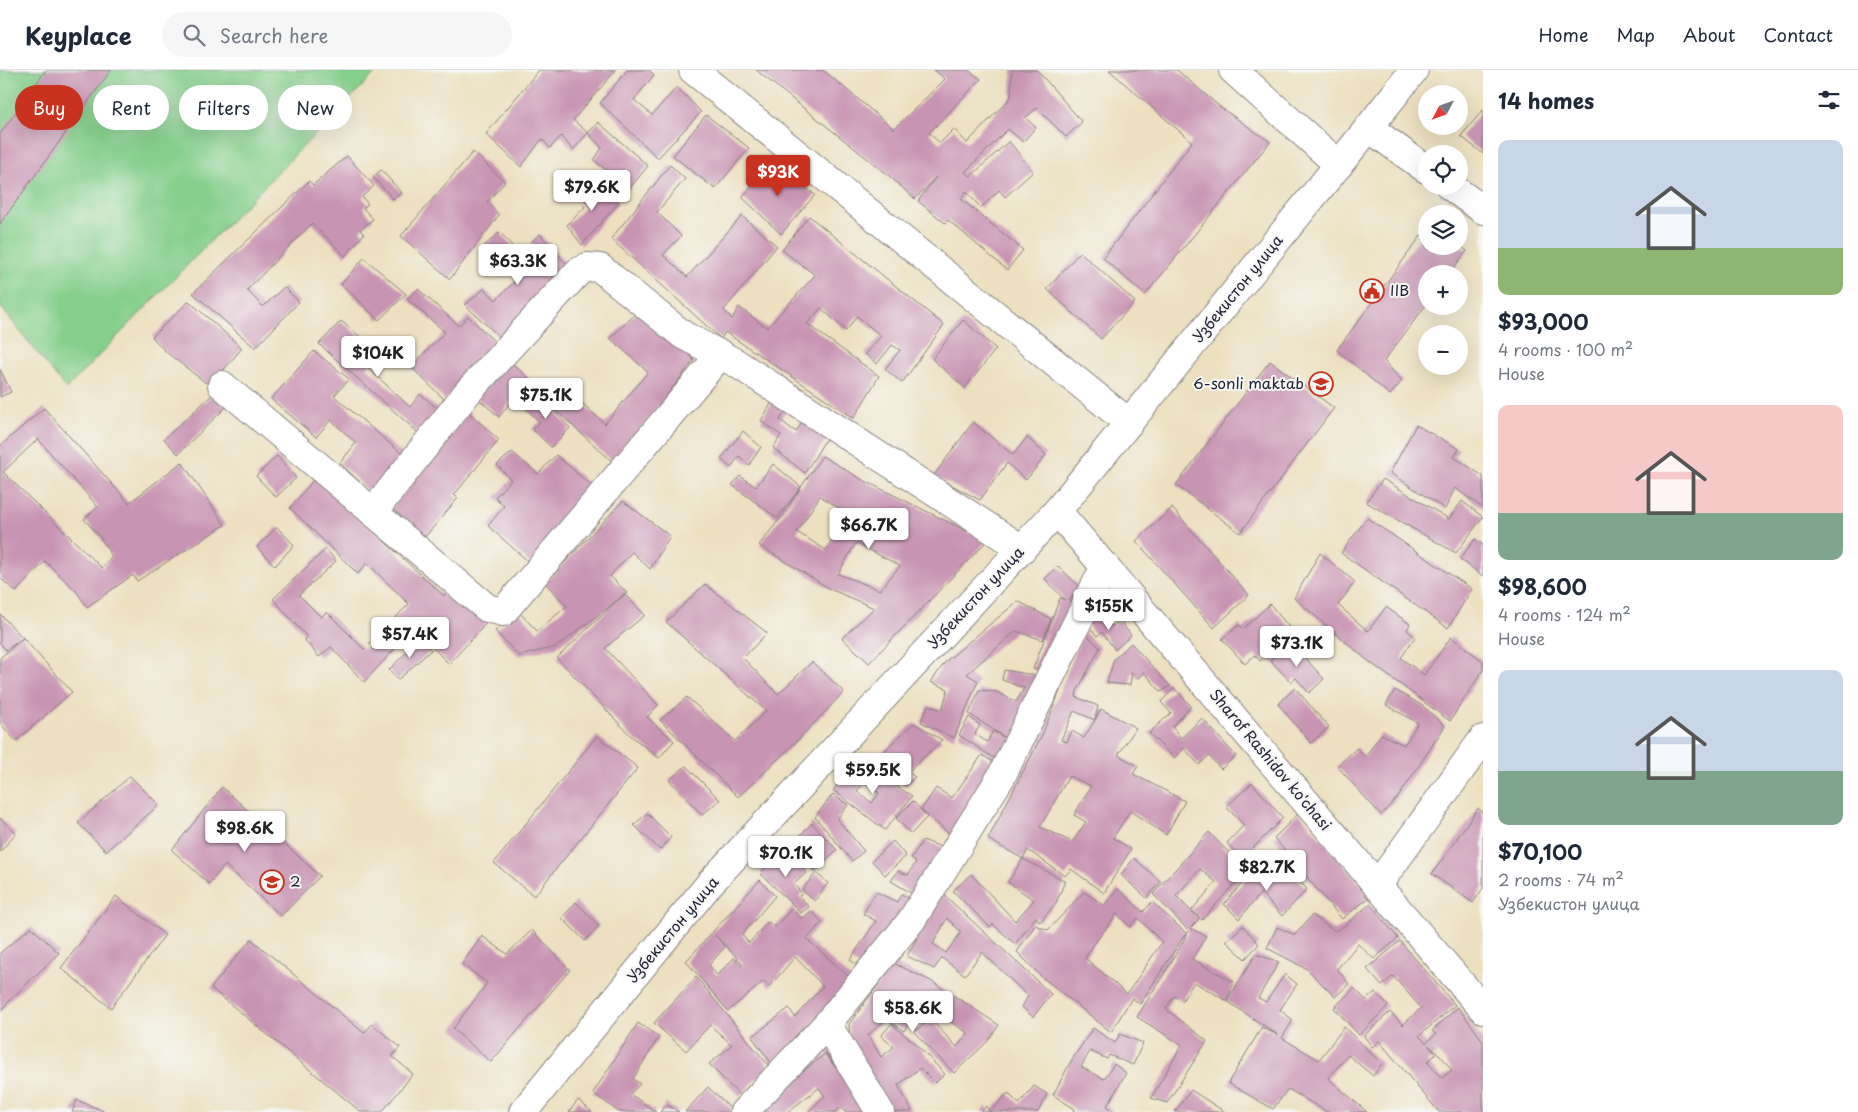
<!DOCTYPE html>
<meta charset="utf-8">
<style>
body{margin:0;font-family:"Playpen Sans",sans-serif;background:#f6f6f7;color:#1f2937;height:100vh;display:flex;flex-direction:column;font-size:19px;white-space:nowrap}
*{box-sizing:border-box;margin:0}
p{font-size:16px;color:#747a83}
.icon{flex:none;width:28px;height:28px;fill:none;stroke:currentColor;stroke-width:2;stroke-linecap:round;stroke-linejoin:round}
.map{position:relative;flex:1;overflow:hidden}
.drawer{display:flex;flex-direction:column;background:#fff;width:375px}
.drawer>*{flex:none}
.top-card{position:absolute;left:15px;top:15px;width:475px;height:45px;display:flex;gap:10px}
.needle{width:32px;rotate:229deg}
.controls{position:absolute;left:1418px;top:15px;display:grid;gap:10px}
.controls a{display:grid;place-items:center;width:50px;height:50px;border-radius:50%;background:#fff;box-shadow:0 5px 20px #0002;font-size:25px}
.price{position:absolute;translate:-50% -42px;padding:0 11px;border-radius:5px;background:#fff;color:#222;font-size:16px;line-height:32px;filter:drop-shadow(0 1px 2px #0008)}
.price::after{content:'';position:absolute;left:50%;top:30px;width:15px;height:11px;margin-left:-8px;background:inherit;clip-path:polygon(0 0,100% 0,50% 100%)}
.price.active{background:#c8321e;color:#fff}
ul{padding:0;list-style:none}
li{display:grid;align-content:center;gap:10px;height:265px;padding:0 15px}
li span{display:grid;place-items:center;height:155px;border-radius:10px;color:#555}
li>.icon{margin-inline-start:auto}
span .icon{width:90px;height:90px;fill:#fffc;stroke-width:1}
li b{font-size:21px}
h2{display:flex;justify-content:space-between;align-items:center;height:60px;padding:0 15px;font-size:21px}
.pill{padding:0 18px;border-radius:22px;background:#fff;box-shadow:0 5px 20px #0002;font-size:18px;line-height:45px}
.pill.active{background:#c8321e;color:#fff}
header{display:flex;align-items:center;gap:30px;box-sizing:border-box;height:70px;padding:0 25px;background:#fff;border-bottom:1px solid #e0e1e3}
header strong{font-size:24px}
nav{display:flex;gap:28px;margin-inline-start:auto;font-size:18px}
.search{width:350px;height:45px;background:#f6f6f7;display:flex;align-items:center;gap:12px;box-sizing:border-box;padding:0 18px;border-radius:28px;color:#747a83;font-size:19px}
main{display:flex;flex:1;min-height:0}
.map>svg:first-child{display:block}
.green{fill:#85cf8c;stroke:#547864}
.building{fill:#c894b4;fill-rule:evenodd}
.lines{fill:none;stroke-linecap:round;stroke-linejoin:round}
.minor-casing{stroke:#87817e;stroke-width:30}
.tertiary-casing{stroke:#87817e;stroke-width:30}
.secondary-casing{stroke:#87817e;stroke-width:30}
.minor{stroke:#fff;stroke-width:28}
.tertiary{stroke:#fff;stroke-width:28}
.secondary{stroke:#fff;stroke-width:28}
.labels{text-anchor:middle;stroke-width:4;stroke-linejoin:round;paint-order:stroke}
.street-label{font-size:15px;fill:#22223b;stroke:#f6f6f2}
.poi-label{font-size:15px;fill:#22223b;stroke:#f6f6f2;text-anchor:start}
</style>
<header>
<strong>Keyplace</strong>
<div class="search"><svg class="icon" aria-label="search" viewBox="0 0 24 24"><circle cx="10" cy="10" r="6"/><path d="M15 15l6 6"/></svg>Search here</div>
<nav><a>Home</a><a>Map</a><a>About</a><a>Contact</a></nav>
</header>
<main>
<div class="map">
<svg width="1483" height="1042" viewBox="0 0 1483 1042">
<rect width="100%" height="100%" fill="#f6f6f2"/>
<filter id="ink" filterUnits="userSpaceOnUse"><feTurbulence type="fractalNoise" baseFrequency=".02" numOctaves="2"/><feDisplacementMap in="SourceGraphic" scale="10" xChannelSelector="R" yChannelSelector="G"/><feConvolveMatrix kernelMatrix="1 2 1 2 8 2 1 2 1" color-interpolation-filters="sRGB"/></filter>
<filter id="wash" filterUnits="userSpaceOnUse"><feTurbulence type="fractalNoise" baseFrequency=".0096" numOctaves="4" result="noise"/><feDisplacementMap in="SourceGraphic" scale="20" xChannelSelector="R" yChannelSelector="G"/><feGaussianBlur stdDeviation="1.12" result="paint"/><feColorMatrix in="noise" values="0 0 0 0 0 0 0 0 0 0 0 0 0 0 0 0 0 1.4 0 .05"/><feComposite in="paint" operator="in"/></filter>
<g filter="url(#wash)">
<rect width="100%" height="100%" fill="#ece0c0"/>
<polygon class="green" points="0,0 378,0 66,319 0,236"/>
<g id="blocks">
<g class="building">
<polygon points="46,0 111,0 0,154 0,64"/>
<polygon points="539,0 616,0 573,50 588,63 598,52 648,96 629,119 594,90 602,78 588,63 573,80 561,66 550,78 542,69 521,97 486,64"/>
<polygon points="627,0 649,0 654,5 634,30 652,45 677,17 701,42 658,88 600,33"/>
<polygon points="756,0 823,0 894,59 945,9 934,0 968,0 981,9 929,63 940,73 954,59 967,73 1011,27 1012,0 1037,0 1082,52 1066,67 1037,38 1025,48 1036,57 1023,72 1008,59 965,102 971,106 1009,71 1033,102 1005,127 999,120 981,138 966,121 961,129 1023,180 1007,200 948,150 945,153 918,131 936,107 915,129 888,105"/>
<polygon points="1109,0 1177,0 1220,37 1270,72 1145,225 1103,188 1192,72"/>
<polygon points="1483,40 1483,84 1461,66"/>
<polygon points="706,45 749,78 715,119 673,86"/>
<polygon points="473,82 505,112 487,132 499,145 450,209 401,166"/>
<polygon points="347,86 374,116 362,127 368,134 363,138 373,149 360,160 364,164 345,186 312,153 247,220 263,237 284,217 299,232 255,278 193,223 309,111 313,115"/>
<polygon points="774,92 815,125 781,164 742,127"/>
<polygon points="670,95 685,109 657,142 681,166 663,185 687,207 742,146 777,176 724,240 732,249 739,237 767,258 815,205 782,180 809,146 944,255 902,313 885,299 900,280 892,275 877,294 865,284 881,266 857,246 846,261 821,238 807,254 879,306 854,348 725,262 721,269 611,169"/>
<polygon points="381,100 402,123 393,129 373,107"/>
<polygon points="596,111 619,132 582,175 567,155 585,137 578,130"/>
<polygon points="1426,159 1426,176 1459,175 1467,181 1449,204 1426,204 1426,235 1384,291 1402,311 1390,325 1337,280"/>
<polygon points="500,162 533,200 544,187 531,172 540,164 571,199 504,271 465,235 484,219 496,230 521,205 503,188 497,192 482,178"/>
<polygon points="1080,182 1135,232 1101,269 1047,219"/>
<polygon points="364,188 406,224 379,250 341,214"/>
<polygon points="418,219 459,256 468,246 498,275 445,330 411,297 445,262 407,229"/>
<polygon points="189,231 242,278 210,316 166,282 152,267"/>
<polygon points="641,239 694,290 614,393 552,337 569,321 605,354 648,302 610,268"/>
<polygon points="963,250 996,279 965,318 932,289"/>
<polygon points="341,251 380,283 367,297 410,337 420,324 444,344 424,368 319,274"/>
<polygon points="314,281 349,309 334,326 407,388 374,426 340,393 356,373 331,350 316,367 271,329"/>
<polygon points="502,285 529,308 499,347 472,323"/>
<polygon points="1270,291 1334,338 1240,463 1176,415"/>
<polygon points="0,299 11,322 0,327"/>
<polygon points="536,321 570,358 551,377 532,359 540,352 522,335"/>
<polygon points="213,324 226,337 178,384 164,369"/>
<polygon points="775,327 789,336 780,350 796,362 803,350 827,367 805,403 773,378 781,365 761,351"/>
<path d="M44,338L129,433L182,392L225,455L137,511L133,505L87,537L76,521L45,491L16,522L0,508V376ZM38,369L98,437L84,449L99,466L112,486L102,498L3,402Z"/>
<polygon points="464,338 499,370 454,425 458,428 424,468 391,439"/>
<polygon points="973,352 1013,385 1027,367 1046,385 1026,410 1007,393 980,430 944,411 932,408"/>
<polygon points="1416,355 1459,379 1454,387 1483,406 1483,438 1455,418 1445,439 1390,403"/>
<polygon points="743,361 761,377 749,395 739,386 731,398 721,389"/>
<polygon points="512,382 538,404 556,385 592,416 530,493 488,456 504,436 495,427 511,410 497,395"/>
<polygon points="277,386 296,408 276,427 256,406"/>
<path d="M822,386L863,410L987,471L869,593L842,568L874,538L830,519L759,475L779,450ZM820,426L847,443L826,480L797,462ZM856,473L900,496L880,520L838,504Z"/>
<polygon points="773,394 801,417 777,448 732,415 740,406 756,417"/>
<polygon points="320,402 389,465 384,471 444,526 456,513 491,548 449,594 414,558 364,612 331,577 319,587 304,569 307,567 273,529 326,479 336,491 299,525 321,547 327,542 364,579 409,534 367,493 358,504 290,438"/>
<polygon points="1383,409 1449,449 1462,431 1483,447 1456,483 1366,432"/>
<polygon points="623,431 670,466 650,499 632,482 610,506 627,523 556,577 519,586 495,561 518,541 537,561 567,536 545,513"/>
<polygon points="1172,438 1249,525 1214,558 1136,471"/>
<polygon points="1367,448 1472,519 1448,558 1341,483"/>
<polygon points="277,457 294,475 275,496 257,477"/>
<polygon points="1475,469 1483,475 1483,506 1460,489"/>
<polygon points="1320,483 1355,512 1338,535 1368,561 1386,537 1410,554 1407,560 1415,567 1401,588 1424,605 1451,567 1483,591 1483,600 1450,651 1367,590 1294,528"/>
<polygon points="1058,496 1080,517 1069,531 1073,533 1048,605 1033,599 1060,528 1065,530 1045,509"/>
<polygon points="705,514 767,563 743,588 778,624 812,592 844,622 797,671 738,727 660,650 687,627 735,671 766,641 666,552"/>
<polygon points="624,524 645,545 605,578 658,635 647,647 674,671 659,688 630,665 557,588"/>
<polygon points="1018,531 1051,549 1043,570 1016,561 967,604 978,611 954,668 921,652 928,635 942,640 948,619 931,612 946,591"/>
<polygon points="1270,534 1293,562 1260,591 1255,585 1245,594 1222,569 1239,555 1243,559"/>
<polygon points="1100,543 1113,557 1119,550 1131,565 1115,580 1102,562 1097,566 1086,553"/>
<polygon points="0,544 23,568 72,622 16,671 0,653 0,588 23,568 6,580 0,573"/>
<path d="M1084,562L1100,578L1077,621L1076,627L1098,636L1095,650L1101,639L1136,658L1118,685L1138,696L1133,704L1185,731L1166,765L1130,741L1113,768L1131,779L1104,823L1071,799L1065,806L1028,780L1023,789L988,769L1042,665ZM1074,641L1095,650L1084,668L1072,661L1067,672L1061,670ZM1069,706L1091,716L1074,745L1086,752L1072,772L1040,757Z"/>
<polygon points="420,568 431,580 398,610 389,600"/>
<polygon points="1131,573 1170,616 1161,622 1144,602 1138,608 1132,602 1130,615 1107,613 1114,589"/>
<polygon points="1292,573 1324,609 1309,623 1296,608 1291,612 1270,590"/>
<polygon points="1004,600 1045,607 1000,692 959,665 969,647 980,655 975,664 987,672 993,661 1009,670 969,644 979,620 997,622 1016,632 1024,618 1002,610"/>
<polygon points="1174,618 1191,636 1172,657 1181,668 1202,648 1236,686 1221,699 1209,686 1199,695 1184,678 1174,688 1149,663 1171,643 1161,632"/>
<polygon points="1295,618 1329,657 1311,673 1278,634"/>
<polygon points="1395,620 1423,636 1445,656 1399,726 1381,745 1337,696 1357,678 1365,687 1381,664 1404,675 1418,653 1386,635"/>
<polygon points="914,653 942,670 908,702 915,707 906,716 873,691"/>
<polygon points="597,666 638,698 534,826 494,793"/>
<polygon points="982,685 998,695 952,766 921,740 927,747 911,764 896,748 913,731 921,740 936,718 952,728"/>
<path d="M861,690L890,712L912,726L885,760L833,720ZM865,712L879,723L872,733L857,721Z"/>
<polygon points="686,696 720,730 702,745 669,710"/>
<polygon points="130,706 159,735 106,781 78,753"/>
<polygon points="1252,713 1283,748 1242,789 1227,773 1244,755 1226,737"/>
<polygon points="222,717 320,806 281,846 225,795 209,814 172,780"/>
<polygon points="833,724 848,735 837,749 864,781 852,791 815,747"/>
<polygon points="1478,738 1483,743 1483,818 1473,833 1432,804"/>
<polygon points="647,743 671,767 660,780 634,755"/>
<polygon points="1299,743 1371,826 1342,849 1274,768"/>
<polygon points="0,748 16,763 0,782"/>
<polygon points="812,753 837,780 814,801 790,776"/>
<polygon points="1209,762 1246,801 1202,850 1192,840 1216,812 1200,799 1176,826 1199,849 1190,858 1206,866 1192,889 1234,912 1227,931 1194,912 1182,931 1174,926 1166,939 1207,971 1167,1033 1151,1028 1182,975 1137,947 1170,894 1189,861 1153,824"/>
<polygon points="923,770 946,779 918,827 891,811 898,801 908,805 916,792 911,788"/>
<polygon points="893,771 906,786 885,805 872,791"/>
<polygon points="785,778 807,802 794,814 802,824 799,826 809,837 801,843 760,803"/>
<polygon points="1134,788 1161,812 1147,828 1121,805"/>
<polygon points="1023,789 1065,811 1056,833 1040,852 1036,847 1015,874 993,854 990,857 953,821 971,804 1015,851 1034,830 1008,812"/>
<polygon points="1282,794 1307,819 1282,846 1261,823 1239,849 1224,834 1253,801 1266,813"/>
<polygon points="816,803 828,813 815,831 802,820"/>
<path d="M760,810L775,826L742,865L749,873L768,852L775,857L792,838L802,849L811,841L822,852L807,869L858,915L811,967L802,957L808,965L772,994L752,967L789,938L795,947L823,916L795,887L769,917L764,911L728,941L686,891ZM715,865L743,894L741,896L734,888L717,905L709,895L725,877Z"/>
<path d="M1118,819L1143,842L1152,832L1186,863L1140,934L1132,928L1111,962L1042,907L1017,882L1035,855L1048,860L1084,822L1104,835ZM1117,844L1130,857L1138,848L1162,872L1127,924L1085,888L1094,874Z"/>
<polygon points="876,822 897,832 901,824 916,832 870,903 850,890 876,851 863,844"/>
<path d="M942,823L1051,924L1033,947L1022,937L1028,926L982,882L965,905L942,888L934,899L907,886ZM947,848L961,862L946,883L933,874Z"/>
<polygon points="116,826 165,865 111,938 61,898"/>
<polygon points="576,832 599,856 585,871 562,848"/>
<polygon points="1370,834 1398,868 1374,889 1358,874 1337,899 1349,914 1335,927 1307,899 1267,878 1277,857 1295,865 1312,845 1335,861 1344,856"/>
<polygon points="1243,856 1259,874 1245,889 1226,871"/>
<polygon points="31,857 59,883 10,930 0,942 0,883"/>
<polygon points="532,860 570,900 491,992 453,959 487,913 462,894 482,866 507,884"/>
<polygon points="251,869 364,963 372,954 400,977 392,986 413,1004 382,1042 361,1042 211,918"/>
<path d="M1400,871L1455,935L1419,966L1426,973L1436,964L1432,961L1458,937L1483,971V1042H1439L1379,971L1372,977L1364,966L1390,942L1403,955L1421,938L1393,906L1382,916L1367,899ZM1428,975L1440,985L1452,1000L1442,1008L1427,992L1436,984Z"/>
<polygon points="1256,884 1279,892 1258,928 1266,932 1285,904 1297,914 1280,940 1293,950 1282,968 1319,990 1344,957 1382,994 1373,1006 1348,985 1328,1008 1367,1042 1327,1042 1288,1019 1273,1039 1228,1013 1262,957 1278,965 1227,931"/>
<polygon points="891,892 931,911 999,955 988,971 954,1003 914,962 930,949 957,977 968,963 921,933 904,961 886,949 868,965 881,987 894,977 881,966 891,954 915,973 945,1004 935,1013 920,998 898,1015 912,1041 911,1042 889,1042 850,974 849,954 887,903"/>
<polygon points="696,907 769,996 740,1026 709,994 732,975 710,955 686,981 654,953"/>
<polygon points="1354,918 1366,930 1375,922 1388,936 1359,965 1334,938"/>
<polygon points="638,953 659,967 633,1009 640,1014 630,1024 656,1042 619,1042 593,1023"/>
<polygon points="1093,958 1115,973 1120,964 1143,973 1133,995 1109,985 1107,989 1090,981 1081,997 1104,1009 1114,994 1126,1003 1107,1036 1113,1042 1074,1042 1075,1039 1053,1025 1071,991"/>
<polygon points="836,975 874,1042 845,1042 841,1037 836,1042 808,1042 825,1026 819,1018 787,1042 751,1042 825,984 835,997 825,982"/>
<polygon points="1034,1016 1047,1024 1038,1042 981,1042 986,1036 990,1042 1008,1023 1019,1034"/>
<polygon points="708,1017 732,1040 730,1042 685,1042"/>
<polygon points="1191,1020 1225,1042 1175,1042"/>
<polygon points="77,1030 106,1042 72,1042"/>
<polygon points="578,1030 592,1042 569,1042"/>
<polygon points="666,1034 679,1042 660,1042"/>
</g>
</g>
</g>
<g filter="url(#ink)">
<use href="#blocks" fill-opacity="0" stroke="#87817e" stroke-width="1"/>
<g class="lines">
<g class="minor-casing">
<g id="minor">
<polyline points="693,0 1129,353"/>
<polyline points="1233,0 1339,95"/>
<polyline points="1369,58 1426,99"/>
<polyline points="1450,116 1483,140"/>
<polyline points="222,315 487,538 503,542 721,284"/>
<polyline points="373,442 467,323 578,202 587,197 600,198 683,265 736,293 1022,479"/>
<polyline points="1377,816 1483,669"/>
<polyline points="827,954 880,1042"/>
<polyline points="744,1042 827,954 911,851 1001,707 1105,496"/>
</g>
</g>
<g class="tertiary-casing">
<polyline id="tertiary" points="1057,441 1483,939"/>
</g>
<g class="secondary-casing">
<polyline id="secondary" points="523,1042 711,812 1057,441 1362,66 1414,0"/>
</g>
<use href="#minor" class="minor"/>
<use href="#tertiary" class="tertiary"/>
<use href="#secondary" class="secondary"/>
</g>
</g>
<defs>
<g id="civic-ring" transform="scale(1.25)"><circle r="9.5" fill="#f6f6f2" stroke="#c8321e" stroke-width="1.5"/><path d="M-.6-6.5H3V-4.5H.6V-3L4-1V1h2V6H-6V1h2V-1L-.6-3ZM-1.2 2.5V6h2.4V2.5Z" fill="#c8321e"/></g>
<g id="school-ring" transform="scale(1.25)"><circle r="9.5" fill="#f6f6f2" stroke="#c8321e" stroke-width="1.5"/><path d="M0-5L7-2L0 1L-7-2ZM-4 1L0 2.5L4 1V4Q0 6-4 4Z" fill="#c8321e"/></g>
</defs>
<g fill-rule="evenodd">
<use href="#civic-ring" x="1372" y="221"/>
<use href="#school-ring" x="1321" y="314"/>
<use href="#school-ring" x="272" y="812"/>
</g>
<g class="labels">
<g class="street-label">
<text transform="translate(1238 219) rotate(-51)" y="5">Узбекистон улица</text>
<text transform="translate(976 528) rotate(-47)" y="5">Узбекистон улица</text>
<text transform="translate(1270 690) rotate(50)" y="5">Sharof Rashidov ko'chasi</text>
<text transform="translate(673 860) rotate(-50)" y="5">Узбекистон улица</text>
</g>
<g class="poi-label">
<text x="1390" y="226">IIB</text>
<text x="1304" y="319" text-anchor="end">6-sonli maktab</text>
<text x="290" y="817">2</text>
</g>
</g>
</svg>
<div class="controls">
<a><svg class="needle" viewBox="-14 -14 28 28"><path d="M0-13l5 13h-10z" fill="#e53935"/><path d="M0 13l5-13h-10z" fill="#747a83"/></svg></a>
<a><svg class="icon" aria-label="locate" viewBox="0 0 24 24"><circle cx="12" cy="12" r="6"/><path d="M12 2v4M12 18v4M2 12h4M18 12h4"/></svg></a>
<a><svg class="icon" aria-label="layers" viewBox="0 0 24 24"><path d="M12 4l9 5-9 5-9-5zM3 14l9 5 9-5"/></svg></a>
<a>+</a>
<a>−</a>
</div>
<b class="price active" style="left:778px;top:127px">$93K</b>
<b class="price" style="left:592px;top:142px">$79.6K</b>
<b class="price" style="left:518px;top:216px">$63.3K</b>
<b class="price" style="left:378px;top:308px">$104K</b>
<b class="price" style="left:546px;top:350px">$75.1K</b>
<b class="price" style="left:869px;top:480px">$66.7K</b>
<b class="price" style="left:1109px;top:561px">$155K</b>
<b class="price" style="left:410px;top:589px">$57.4K</b>
<b class="price" style="left:1297px;top:598px">$73.1K</b>
<b class="price" style="left:873px;top:725px">$59.5K</b>
<b class="price" style="left:245px;top:783px">$98.6K</b>
<b class="price" style="left:786px;top:808px">$70.1K</b>
<b class="price" style="left:1267px;top:822px">$82.7K</b>
<b class="price" style="left:913px;top:963px">$58.6K</b>
<div class="top-card">
<a class="pill active">Buy</a>
<a class="pill">Rent</a>
<a class="pill">Filters</a>
<a class="pill">New</a>
</div>
</div>
<section class="drawer">
<h2>14 homes<svg class="icon" aria-label="filters" viewBox="0 0 24 24"><path d="M4 7h16M4 17h16"/><circle cx="9" cy="7" r="2"/><circle cx="15" cy="17" r="2"/></svg></h2>
<ul>
<li><span style="background:linear-gradient(#c9d6e8 70%,#8fb573 0)"><svg class="icon" aria-label="home" viewBox="0 0 24 24"><path d="M3 11l9-7 9 7M6 9v11h12V9"/></svg></span><div><b>$93,000</b><p>4 rooms · 100 m²</p><p>House</p></div></li>
<li><span style="background:linear-gradient(#f6c9c9 70%,#7fa58c 0)"><svg class="icon" aria-label="home" viewBox="0 0 24 24"><path d="M3 11l9-7 9 7M6 9v11h12V9"/></svg></span><div><b>$98,600</b><p>4 rooms · 124 m²</p><p>House</p></div></li>
<li><span style="background:linear-gradient(#c9d6e8 65%,#7fa58c 0)"><svg class="icon" aria-label="home" viewBox="0 0 24 24"><path d="M3 11l9-7 9 7M6 9v11h12V9"/></svg></span><div><b>$70,100</b><p>2 rooms · 74 m²</p><p>Узбекистон улица</p></div></li>
</ul>
</section>
</main>
